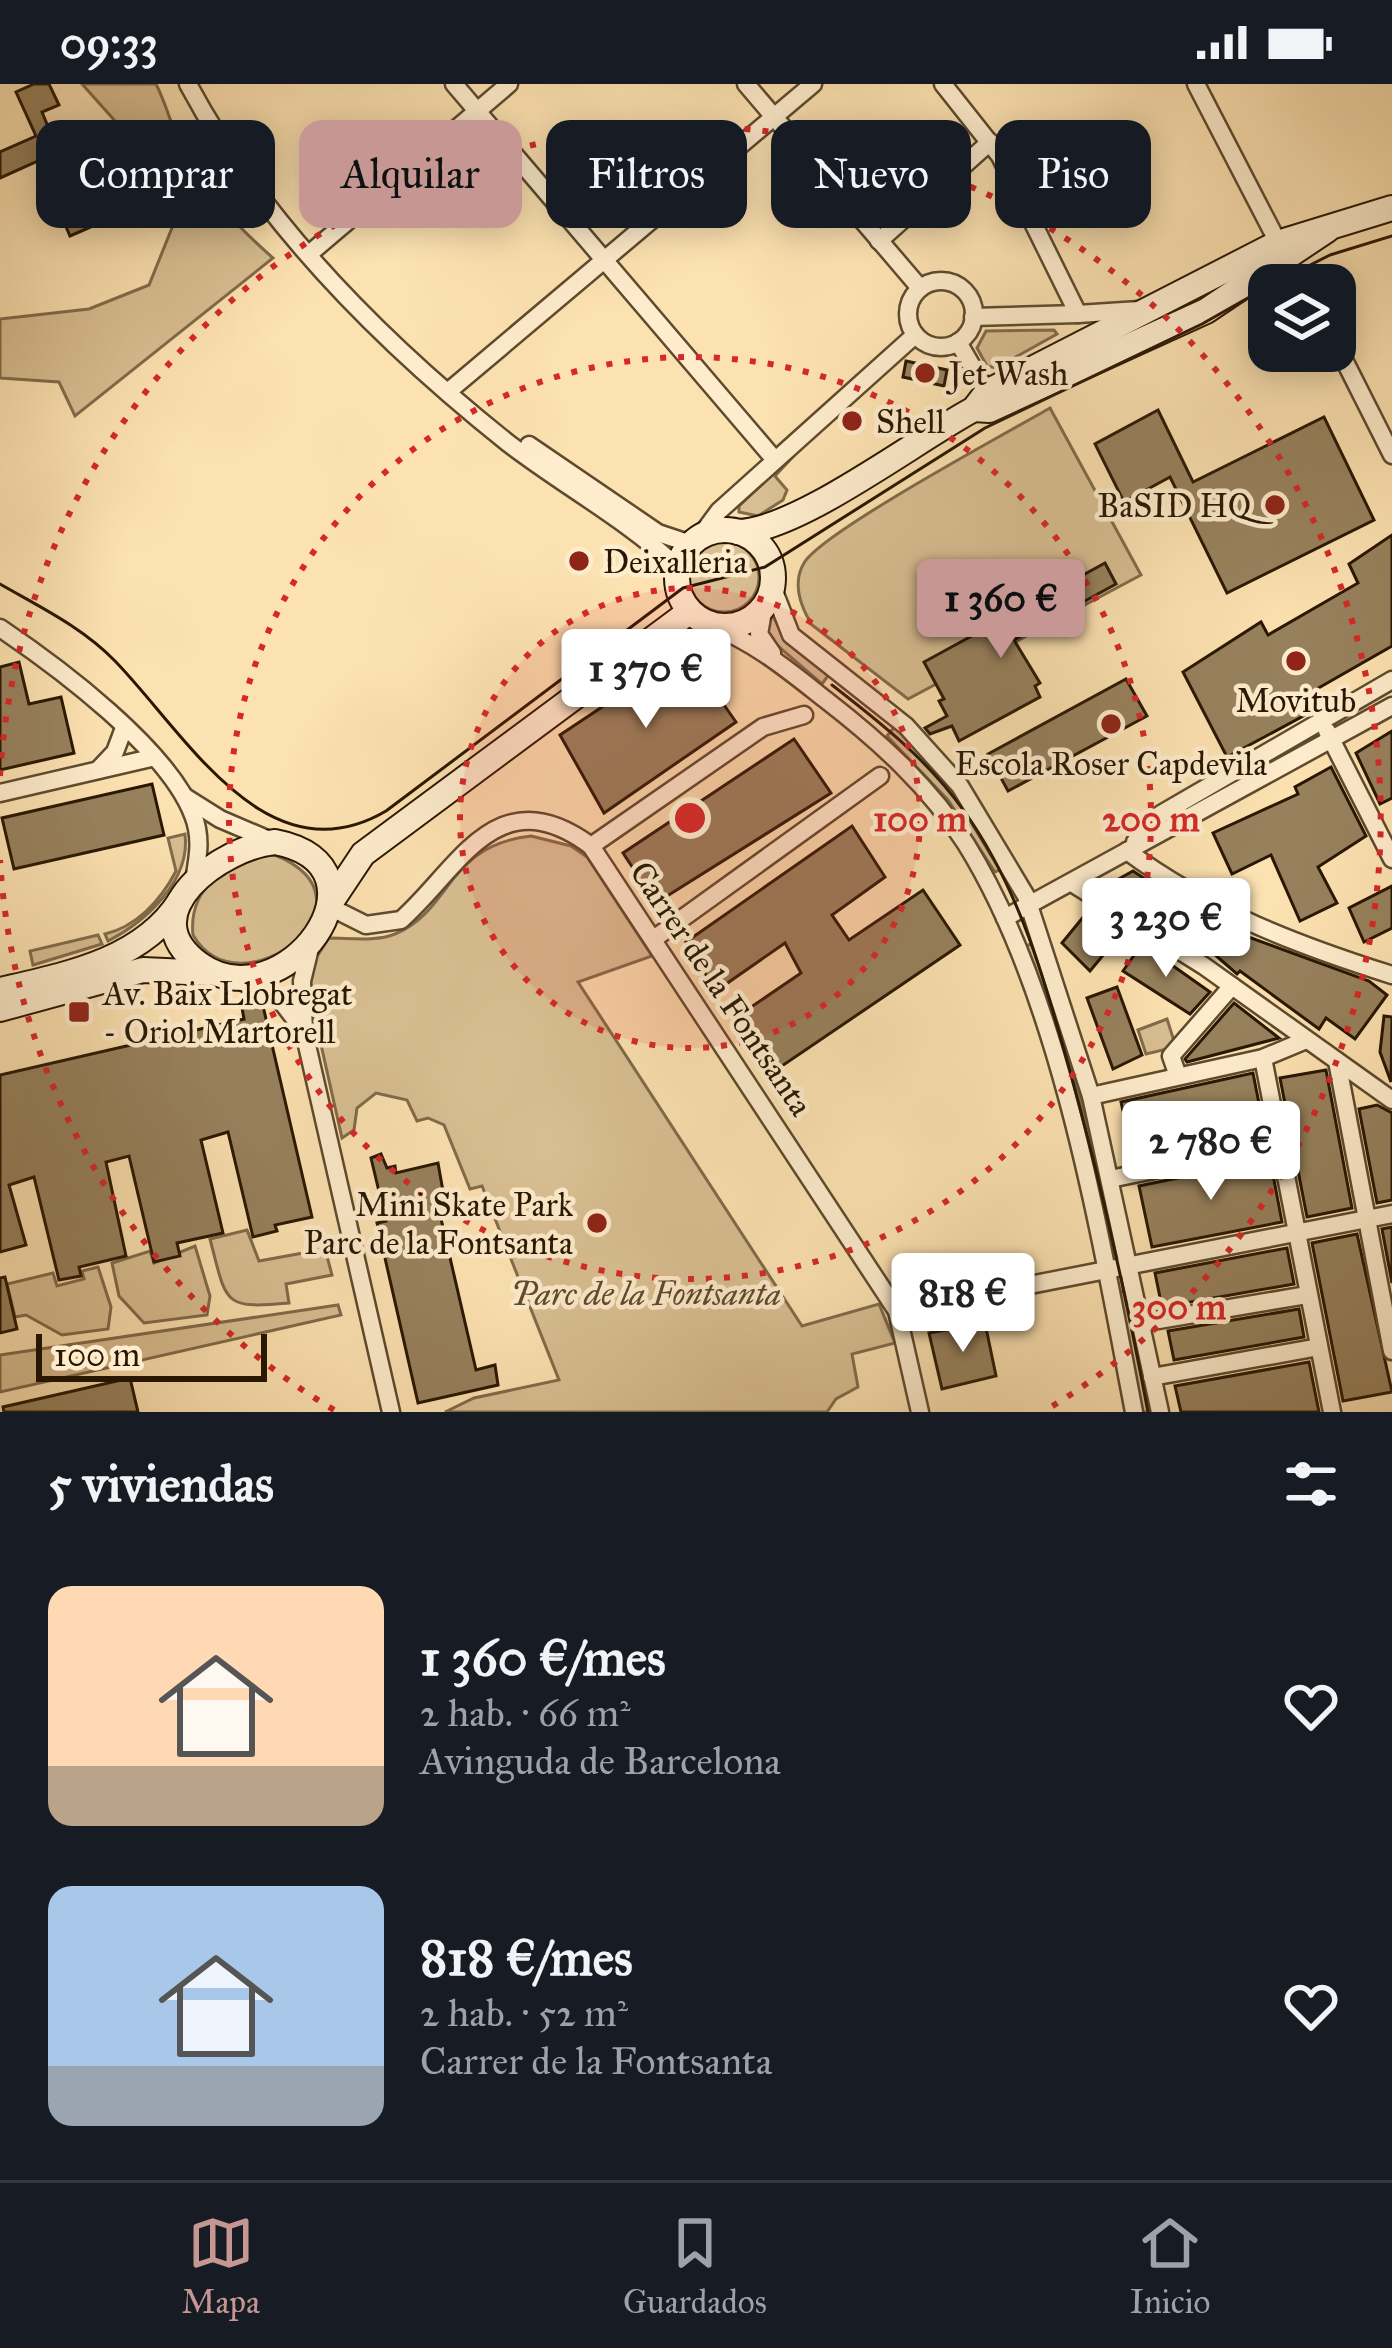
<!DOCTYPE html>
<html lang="es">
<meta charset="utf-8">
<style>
body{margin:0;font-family:"IM FELL Great Primer",serif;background:#20242c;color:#f1f3f6;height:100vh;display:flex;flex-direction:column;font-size:45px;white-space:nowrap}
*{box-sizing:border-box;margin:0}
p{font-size:39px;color:#9ea1a6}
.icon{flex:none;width:66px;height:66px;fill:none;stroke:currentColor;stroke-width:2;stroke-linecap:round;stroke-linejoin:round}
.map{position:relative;height:1328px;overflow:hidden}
.sheet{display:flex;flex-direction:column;background:#171b24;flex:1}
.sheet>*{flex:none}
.top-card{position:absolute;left:36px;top:36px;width:1320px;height:108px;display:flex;gap:24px}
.buttons{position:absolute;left:1248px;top:180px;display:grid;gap:24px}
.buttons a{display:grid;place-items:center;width:108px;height:108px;border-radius:24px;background:#171b24;box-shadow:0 6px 30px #0003;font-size:60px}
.scale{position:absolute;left:36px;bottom:30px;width:231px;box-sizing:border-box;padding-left:12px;border:6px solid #291703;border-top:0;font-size:33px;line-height:42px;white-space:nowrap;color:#291703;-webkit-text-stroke:9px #feeccc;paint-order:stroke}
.price{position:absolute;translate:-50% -102px;padding:0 27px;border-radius:12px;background:#fff;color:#222;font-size:39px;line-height:78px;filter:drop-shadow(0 3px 6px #0008)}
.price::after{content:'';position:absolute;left:50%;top:72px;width:36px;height:27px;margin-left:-18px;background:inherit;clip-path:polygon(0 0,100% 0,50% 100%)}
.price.on{background:#c59692;color:#111}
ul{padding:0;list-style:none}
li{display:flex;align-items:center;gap:36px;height:300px;padding:0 48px}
li span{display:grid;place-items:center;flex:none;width:336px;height:240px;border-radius:24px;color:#555}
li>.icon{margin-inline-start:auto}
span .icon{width:144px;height:144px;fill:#fffc;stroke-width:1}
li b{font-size:51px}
h2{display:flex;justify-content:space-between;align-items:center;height:144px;padding:0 48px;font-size:51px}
.pill{padding:0 42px;border-radius:24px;background:#171b24;box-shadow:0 6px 30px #0003;font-size:42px;line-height:108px}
.pill.on{background:#c59692;color:#111}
.status{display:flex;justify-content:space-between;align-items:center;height:84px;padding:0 60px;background:#171b24;direction:ltr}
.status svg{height:33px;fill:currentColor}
.tabs{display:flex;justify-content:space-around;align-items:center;height:168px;border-top:3px solid #363941;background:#171b24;font-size:33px;color:#9ea1a6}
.tabs a{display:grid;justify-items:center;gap:6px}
.tabs .on{color:#c59692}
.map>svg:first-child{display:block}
.green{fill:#d9bf93;stroke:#816b4b;stroke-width:3}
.building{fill:#97815d;stroke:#291703;stroke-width:3}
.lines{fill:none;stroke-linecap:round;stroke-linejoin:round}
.street-casing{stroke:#5e4a2e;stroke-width:21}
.secondary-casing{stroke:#291703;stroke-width:28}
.street{stroke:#feeccc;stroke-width:16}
.secondary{stroke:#feeccc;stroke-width:24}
.tram{stroke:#291703;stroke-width:3}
.ring{fill:none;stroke:#d62828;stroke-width:6;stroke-dasharray:6 12}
.poi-dot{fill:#8f2418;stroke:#feeccc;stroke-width:4.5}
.labels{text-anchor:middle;stroke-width:9;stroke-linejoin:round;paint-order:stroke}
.poi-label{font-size:33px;fill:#291703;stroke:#feeccc;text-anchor:start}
.street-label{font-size:33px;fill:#291703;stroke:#feeccc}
.park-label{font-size:33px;font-style:italic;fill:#5e492e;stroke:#feeccc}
.centre{fill:#d62828;stroke:#feeccc;stroke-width:6}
.ring-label{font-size:36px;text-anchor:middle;font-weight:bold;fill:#d62828;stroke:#feeccc;stroke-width:9;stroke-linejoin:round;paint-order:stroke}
</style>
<div class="status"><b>09:33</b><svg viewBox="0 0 49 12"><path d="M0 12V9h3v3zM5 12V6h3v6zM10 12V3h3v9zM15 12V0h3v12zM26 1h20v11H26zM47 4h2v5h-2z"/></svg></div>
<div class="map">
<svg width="1392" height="1328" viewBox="0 0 1392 1328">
<rect width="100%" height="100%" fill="#fde2b1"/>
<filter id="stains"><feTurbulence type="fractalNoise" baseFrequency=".00167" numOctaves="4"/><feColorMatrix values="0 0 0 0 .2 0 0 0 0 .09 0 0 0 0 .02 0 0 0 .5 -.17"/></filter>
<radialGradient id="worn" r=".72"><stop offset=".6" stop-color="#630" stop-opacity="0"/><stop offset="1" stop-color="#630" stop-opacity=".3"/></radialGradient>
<g class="green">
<path d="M82,0H156C168,23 173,50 185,71C206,110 241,146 273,174L75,332L59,298L0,294V235L89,225L149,201L184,114Z"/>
<polygon points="1054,246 1057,250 996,284 987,282 977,264 986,247"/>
<path d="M1050,324L1141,491L908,615L812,541C801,523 792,499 804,479C822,448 1007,349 1050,324Z"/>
<polygon points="803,362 775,392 787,406 783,416 758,432 739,428 739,422"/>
<circle cx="724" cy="493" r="35"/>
<polygon points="771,529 783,550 830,589 822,600 765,551"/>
<polygon points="896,641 963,716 1005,784 995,788 948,716 887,652"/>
<path d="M185,750C191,797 145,838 108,857L105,850C135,843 160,818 176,787L168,754Z"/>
<path d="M531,752L571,762L587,773L652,872L578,898L802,1242L879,1220L895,1259L852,1270L858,1303L836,1315L827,1328H445L474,1314L559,1296L482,1102L470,1105L444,1041L428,1034L417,1037L407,1016L376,1009L357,1024L354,1046L342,1054L308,903L312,880L329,854C350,854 376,858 395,850C453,826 445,762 531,752Z"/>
<path d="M275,771C388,817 240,932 193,851C188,803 230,773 275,771Z"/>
<polygon points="98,851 102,860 33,881 30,867"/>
<polygon points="1036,858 1119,1152 1108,1155 1026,862"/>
<polygon points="1167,935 1176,963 1146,970 1138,946"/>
<path d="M247,1146L259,1177L325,1165L332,1191L286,1200L289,1219C222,1225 227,1220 210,1155Z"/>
<polygon points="195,1162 210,1212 207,1231 144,1239 119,1212 112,1179 150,1167 154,1179"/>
<polygon points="98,1183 111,1223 108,1245 62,1251 26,1231 15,1233 7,1200 53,1189 57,1202 84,1195 82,1187"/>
<polygon points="1130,1206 1154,1328 1142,1328 1119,1208"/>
<polygon points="338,1221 341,1231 0,1308 0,1271"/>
</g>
<g class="building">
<polygon points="34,0 49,0 59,21 42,28 54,57 62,54 66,63 74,60 107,136 70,152 38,77 0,94 0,68 36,52 16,8"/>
<polygon points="906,277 947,286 944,302 903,293"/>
<polygon points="1158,326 1193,398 1324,333 1374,436 1227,509 1170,393 1124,418 1095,360"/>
<polygon points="1392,451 1392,562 1301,614 1309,629 1227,673 1183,588 1261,538 1268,551 1358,499 1349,480"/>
<polygon points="1105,479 1116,500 1014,556 1040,599 1035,602 1040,613 959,657 952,642 930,650 925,644 947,632 939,617 944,615 924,578"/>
<polygon points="686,567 736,638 604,729 560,651"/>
<polygon points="19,578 29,620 61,613 74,669 0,686 0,583"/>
<polygon points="1126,595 1147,632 1008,707 988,670"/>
<polygon points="1392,647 1392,714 1380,720 1356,669"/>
<polygon points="794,655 831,709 656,819 623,769"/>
<polygon points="1331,683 1366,752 1318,783 1337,819 1300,837 1271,771 1232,790 1213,749 1298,710 1295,703"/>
<polygon points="152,700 164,751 14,785 2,734"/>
<polygon points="852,742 885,793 832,831 849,856 923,806 960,861 776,986 738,932 801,889 785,859 716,907 686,858"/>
<polygon points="1133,787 1157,803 1141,825 1106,802"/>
<polygon points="1392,802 1392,844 1364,858 1349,824"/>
<polygon points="1171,817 1210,839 1369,897 1387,911 1355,955 1326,934 1319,945 1240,887 1237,890 1190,849 1187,853 1159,835"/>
<polygon points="1089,826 1123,847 1090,887 1062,859"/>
<polygon points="1142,860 1210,908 1190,930 1123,887"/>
<polygon points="1117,903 1142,971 1113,985 1087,914"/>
<polygon points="1234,919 1279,954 1187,978 1185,975"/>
<polygon points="263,922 312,1133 275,1141 277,1147 253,1153 228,1048 201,1056 223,1149 177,1159 180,1172 154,1178 129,1072 106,1078 126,1172 79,1183 81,1192 59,1196 34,1093 9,1101 26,1161 0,1168 0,991 244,935 242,924"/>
<polygon points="1384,932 1392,933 1391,998 1380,968"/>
<polygon points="1326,986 1352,1124 1307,1133 1280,994"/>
<polygon points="1253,989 1265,1050 1134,1077 1121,1018"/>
<polygon points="1377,1021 1392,1029 1392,1116 1377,1119 1359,1025"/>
<polygon points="381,1070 387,1084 395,1082 396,1089 438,1079 446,1124 439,1126 476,1286 495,1281 498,1301 418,1319 377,1139 386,1137 371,1074"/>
<polygon points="1270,1075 1282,1138 1152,1163 1139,1102"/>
<polygon points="1392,1143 1392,1199 1382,1145"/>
<polygon points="1357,1150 1392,1308 1343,1317 1312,1159"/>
<polygon points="1287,1164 1294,1200 1162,1223 1155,1189"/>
<polygon points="5,1193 17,1245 0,1249 0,1194"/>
<polygon points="1299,1225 1304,1253 1174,1276 1168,1247"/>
<polygon points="985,1239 996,1292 942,1305 929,1249"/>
<polygon points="1309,1278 1319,1328 1181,1328 1175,1302"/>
<polygon points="130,1294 138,1328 4,1328 3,1323"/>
</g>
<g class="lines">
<g class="street-casing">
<g id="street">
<path d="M188,0C263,141 385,261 508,359C564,402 626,435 677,483"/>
<polyline points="454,0 775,376"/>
<polyline points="746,0 920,204"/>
<polyline points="943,0 1000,72 1078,230 1139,226"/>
<polyline points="1196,0 1300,201"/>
<polyline points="879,157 990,58"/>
<polyline points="309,170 509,0"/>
<circle cx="941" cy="230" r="33"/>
<polyline points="973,233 1078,230"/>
<polyline points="958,258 987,308"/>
<polyline points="1335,258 1392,371"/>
<polyline points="450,306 813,0"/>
<polyline points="529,361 658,449 691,460"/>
<polyline points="699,454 719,427 915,251"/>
<polyline points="772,502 791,551 906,642 960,702 1026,812 1091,1012 1160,1328"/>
<polyline points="764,522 759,550 772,569"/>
<path d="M712,542C756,559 789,587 826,616C879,657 930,703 966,760C1061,913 1100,1151 1134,1328"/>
<path d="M0,544C58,583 168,665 193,731C202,753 198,774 194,796"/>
<polyline points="1327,647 1392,775"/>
<polyline points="98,686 115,668 124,644"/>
<polyline points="0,709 151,674"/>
<polyline points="185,713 220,735 274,758"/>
<polyline points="1135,758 1161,730 1392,596"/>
<polyline points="591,762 763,643 804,631"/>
<path d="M1127,767C1208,827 1297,861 1392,891"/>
<polyline points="1072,799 1204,882 1392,1016"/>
<path d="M330,823L366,841L401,836C459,785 497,692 591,762L897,1227L920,1328"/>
<polyline points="1005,834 1392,622"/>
<polyline points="655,854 880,692"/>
<polyline points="311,860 302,897 304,948 391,1328"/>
<polyline points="237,895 281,917 304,947"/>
<polyline points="1263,974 1332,1328"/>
<polyline points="1337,977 1392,1267"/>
<polyline points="1178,992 1171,972 1232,902"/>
<polyline points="1091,1012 1263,974 1306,956"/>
<polyline points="1110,1095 1281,1060"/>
<polyline points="897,1227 1392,1130"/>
<polyline points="1141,1239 1307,1211"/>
<polyline points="1152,1293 1319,1263"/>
</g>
</g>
<g class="secondary-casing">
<g id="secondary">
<polyline points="974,325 989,326 1206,227 1327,146"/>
<circle cx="725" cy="494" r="48"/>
<path d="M738,448C799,446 914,357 974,325L987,308L1278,159L1392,124"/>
<path d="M275,758C401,782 283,941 199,880C129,829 222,763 275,758Z"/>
<polyline points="331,818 363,770 689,528"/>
<path d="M0,906C65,891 142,877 180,817"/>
<polyline points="0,925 143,886 209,889"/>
</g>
</g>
<use href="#street" class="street"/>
<use href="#secondary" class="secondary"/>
<g class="tram">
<polyline points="1271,201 1330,171 1392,152"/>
<path d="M0,500C40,523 82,543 115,577C186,650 267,797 386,727L683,504L765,483L985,344L1202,240L1269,202"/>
<path d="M832,601C881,639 928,676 964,727C1021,806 1047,904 1073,998C1103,1107 1127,1217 1148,1328"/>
</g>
</g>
<circle cx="690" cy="734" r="230" fill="#d62828" fill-opacity=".12"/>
<g class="ring">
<circle cx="690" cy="734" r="230"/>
<circle cx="690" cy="734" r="461"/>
<path d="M334 1326A691 691 0 0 1 0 776M0 692A691 691 0 1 1 1046 1326"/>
</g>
<g class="poi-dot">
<circle cx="925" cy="289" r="12"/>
<circle cx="852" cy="337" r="12"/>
<circle cx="1275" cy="421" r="12"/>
<circle cx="579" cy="477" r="12"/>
<circle cx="1296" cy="577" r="12"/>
<circle cx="1111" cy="640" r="12"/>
<rect x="67" y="916" width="24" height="24" rx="6"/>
<circle cx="597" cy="1139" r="12"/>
</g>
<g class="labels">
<g class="poi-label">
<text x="949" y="301">Jet Wash</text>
<text x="876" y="349">Shell</text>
<text x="1251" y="433" text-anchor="end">BaSID HQ</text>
<text x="603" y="489">Deixalleria</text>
<text x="1296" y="628" text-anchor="middle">Movitub</text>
<text x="1111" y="691" text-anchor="middle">Escola Roser Capdevila</text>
<text x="103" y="921">Av. Baix Llobregat<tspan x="103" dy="38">- Oriol Martorell</tspan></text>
<text x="573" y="1132" text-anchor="end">Mini Skate Park<tspan x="573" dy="38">Parc de la Fontsanta</tspan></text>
</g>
<g class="street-label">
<text transform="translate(722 904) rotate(56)" y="12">Carrer de la Fontsanta</text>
</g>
<g class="park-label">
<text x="646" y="1221">Parc de la Fontsanta</text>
</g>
</g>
<circle cx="690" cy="734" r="18" class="centre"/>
<g class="ring-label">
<text x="920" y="747">100 m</text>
<text x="1151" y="747">200 m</text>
<text x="1179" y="1235">300 m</text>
</g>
<rect width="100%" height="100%" filter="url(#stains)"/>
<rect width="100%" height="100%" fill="url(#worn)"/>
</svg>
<div class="buttons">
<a><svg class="icon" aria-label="layers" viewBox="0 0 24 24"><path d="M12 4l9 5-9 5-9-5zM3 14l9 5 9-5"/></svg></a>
</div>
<div class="scale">100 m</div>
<b class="price on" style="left:1001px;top:577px">1 360 €</b>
<b class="price" style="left:646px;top:647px">1 370 €</b>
<b class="price" style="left:1166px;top:896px">3 230 €</b>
<b class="price" style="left:1211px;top:1119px">2 780 €</b>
<b class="price" style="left:963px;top:1271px">818 €</b>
<div class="top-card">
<a class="pill">Comprar</a>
<a class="pill on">Alquilar</a>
<a class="pill">Filtros</a>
<a class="pill">Nuevo</a>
<a class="pill">Piso</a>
</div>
</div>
<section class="sheet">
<h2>5 viviendas<svg class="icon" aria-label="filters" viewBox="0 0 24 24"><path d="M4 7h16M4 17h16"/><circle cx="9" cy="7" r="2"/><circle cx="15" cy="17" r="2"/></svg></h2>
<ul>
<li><span style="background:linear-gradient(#ffd9b3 75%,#b9a48a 0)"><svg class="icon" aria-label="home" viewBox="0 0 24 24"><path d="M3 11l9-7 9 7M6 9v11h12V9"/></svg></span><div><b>1 360 €/mes</b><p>2 hab. · 66 m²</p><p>Avinguda de Barcelona</p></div><svg class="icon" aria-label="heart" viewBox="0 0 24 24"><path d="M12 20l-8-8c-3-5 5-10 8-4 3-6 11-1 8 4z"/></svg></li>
<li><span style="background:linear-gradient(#a9c7e8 75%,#9aa5b1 0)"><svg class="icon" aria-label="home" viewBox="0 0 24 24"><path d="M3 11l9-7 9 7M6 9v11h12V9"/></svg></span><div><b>818 €/mes</b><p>2 hab. · 52 m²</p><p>Carrer de la Fontsanta</p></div><svg class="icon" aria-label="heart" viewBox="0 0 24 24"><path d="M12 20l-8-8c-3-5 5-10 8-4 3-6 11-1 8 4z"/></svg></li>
</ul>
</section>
<nav class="tabs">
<a class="on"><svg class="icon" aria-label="map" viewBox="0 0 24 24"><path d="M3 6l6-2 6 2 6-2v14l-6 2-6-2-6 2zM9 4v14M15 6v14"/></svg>Mapa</a>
<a><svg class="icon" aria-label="saved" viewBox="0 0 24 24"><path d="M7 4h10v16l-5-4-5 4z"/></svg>Guardados</a>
<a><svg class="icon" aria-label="home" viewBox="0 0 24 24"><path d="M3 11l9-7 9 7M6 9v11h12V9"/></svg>Inicio</a>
</nav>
